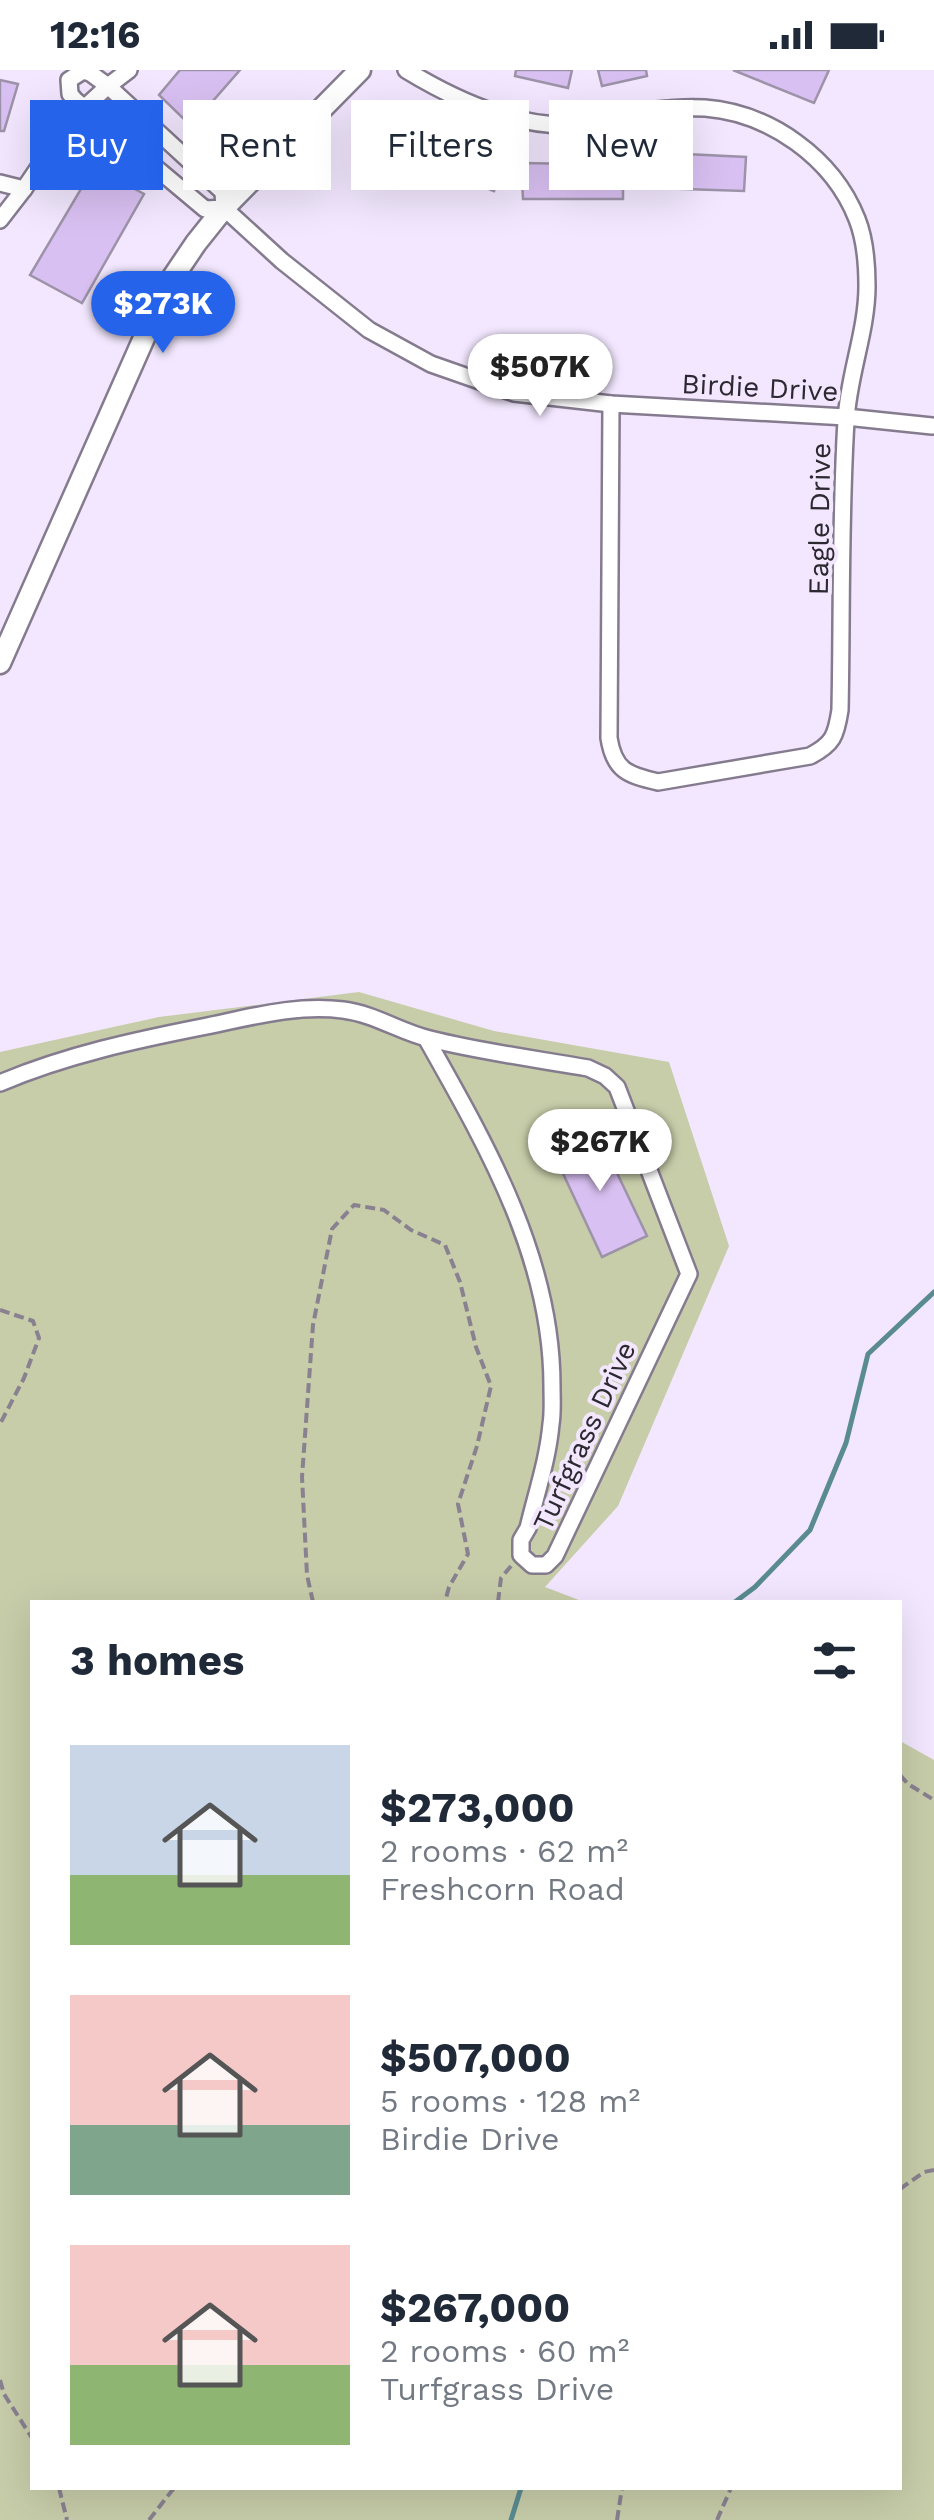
<!DOCTYPE html>
<meta charset="utf-8">
<style>
body{margin:0;font-family:"Work Sans",sans-serif;background:#f6f6f7;color:#1f2937;height:100vh;display:flex;flex-direction:column;font-size:38px;white-space:nowrap}
*{box-sizing:border-box;margin:0}
p{font-size:32px;color:#747a83}
.icon{flex:none;width:55px;height:55px;fill:none;stroke:currentColor;stroke-width:2;stroke-linecap:round;stroke-linejoin:round}
.map{position:relative;flex:1;overflow:hidden}
.panel{position:absolute;left:30px;top:1530px;width:872px;height:890px;display:flex;flex-direction:column;background:#fff;border-radius:0px;box-shadow:0 10px 40px #0002}
.panel>*{flex:none}
.guide{position:absolute;left:30px;top:30px;width:875px;height:90px;display:flex;gap:20px}
.price{position:absolute;translate:-50% -85px;padding:0 22px;border-radius:35px;background:#fff;color:#222;font-size:32px;line-height:65px;filter:drop-shadow(0 2px 5px #0008)}
.price::after{content:'';position:absolute;left:50%;top:60px;width:30px;height:22px;margin-left:-15px;background:inherit;clip-path:polygon(0 0,100% 0,50% 100%)}
.price.active{background:#2563eb;color:#fff}
ul{padding:0;list-style:none}
li{display:flex;align-items:center;gap:30px;height:250px;padding:0 40px}
li span{display:grid;place-items:center;flex:none;width:280px;height:200px;border-radius:0px;color:#555}
li>.icon{margin-inline-start:auto}
span .icon{width:120px;height:120px;fill:#fffc;stroke-width:1}
li b{font-size:42px}
h2{display:flex;justify-content:space-between;align-items:center;height:120px;padding:0 40px;font-size:42px}
.tag{padding:0 35px;border-radius:0px;background:#fff;box-shadow:0 10px 40px #0002;font-size:35px;line-height:90px}
.tag.active{background:#2563eb;color:#fff}
.status{display:flex;justify-content:space-between;align-items:center;height:70px;padding:0 50px;background:#fff;direction:ltr}
.status svg{height:28px;fill:currentColor}
.map>svg:first-child{display:block}
.green{fill:#c7cca9}
.lines{fill:none;stroke-linecap:round;stroke-linejoin:round}
.stream{stroke:#598b91;stroke-width:5}
.building{fill:#d9c0f2;stroke:#9d93a8;stroke-width:2.5}
.minor-casing{stroke:#857b8f;stroke-width:20}
.tertiary-casing{stroke:#857b8f;stroke-width:25}
.path{stroke:#898190;stroke-width:4;stroke-dasharray:10 5;stroke-linecap:butt}
.minor{stroke:#fff;stroke-width:15}
.tertiary{stroke:#fff;stroke-width:20}
.labels{text-anchor:middle;stroke-width:8;stroke-linejoin:round;paint-order:stroke}
.street-label{font-size:28px;fill:#2c2830;stroke:#f2e7fe}
</style>
<div class="status"><b>12:16</b><svg viewBox="0 0 49 12"><path d="M0 12V9h3v3zM5 12V6h3v6zM10 12V3h3v9zM15 12V0h3v12zM26 1h20v11H26zM47 4h2v5h-2z"/></svg></div>
<div class="map">
<svg width="934" height="2450" viewBox="0 0 934 2450">
<rect width="100%" height="100%" fill="#f2e7fe"/>
<polygon class="green" points="359,922 494,961 669,992 729,1176 618,1436 545,1517 584,1532 32,1532 32,2418 900,2418 900,1671 934,1690 934,2450 0,2450 0,982 159,947"/>
<g class="lines">
<g class="stream">
<polyline points="735,1532 755,1517 810,1460 846,1373 868,1284 934,1222"/>
<polyline points="511,2450 521,2418"/>
</g>
</g>
<g class="building">
<polygon points="180,0 240,0 191,56 159,25"/>
<polygon points="516,0 572,0 568,18 515,6"/>
<polygon points="598,0 646,0 647,6 602,16"/>
<polygon points="733,0 829,0 814,33"/>
<polygon points="0,10 18,14 4,61 0,61"/>
<polygon points="413,47 507,86 494,121 398,82"/>
<polygon points="644,82 746,87 744,121 623,117 623,129 523,129 521,93 643,95"/>
<polygon points="94,97 144,124 82,233 30,205"/>
<polygon points="597,1061 647,1166 602,1187 553,1082"/>
</g>
<g class="lines">
<g class="minor-casing">
<g id="minor">
<path d="M406,0C452,28 507,54 562,55C574,55 587,51 599,49C633,43 670,36 705,38C770,43 833,88 857,149C865,169 867,195 867,216C867,262 848,306 846,351C840,447 842,544 840,640C836,666 833,674 810,686L658,712C627,705 614,700 609,668L611,334"/>
<polygon points="83,1 90,3 108,16 223,122 224,138 205,139 75,30 70,24 69,10"/>
<polyline points="0,113 24,119 70,51 108,16 129,0"/>
<polyline points="224,138 282,191 369,260 431,294 514,323 611,334 846,347 932,356"/>
<polyline points="0,150 24,119"/>
<path d="M0,1013C66,985 136,970 207,956C251,947 297,934 343,940C375,944 400,962 430,969C482,982 536,989 588,998L605,1006L617,1017L689,1204L555,1486L546,1495H532L521,1485V1470L528,1458C536,1424 548,1389 551,1354C553,1342 552,1328 552,1316C552,1188 487,1076 426,968"/>
</g>
</g>
<g class="tertiary-casing">
<polyline id="tertiary" points="0,593 167,216 196,173 224,138 360,0"/>
</g>
<g class="path">
<polyline points="0,1240 33,1251 39,1268 24,1308 0,1354"/>
<polyline points="313,1532 307,1505 302,1407 313,1255 332,1159 354,1135 384,1140 411,1160 445,1175 460,1212 476,1277 491,1316 477,1376 458,1434 468,1484 449,1517 445,1532"/>
<polyline points="498,1532 501,1508 511,1496"/>
<polyline points="900,1705 908,1714 934,1730"/>
<polyline points="900,2119 924,2102 934,2100"/>
<polyline points="0,2310 4,2324 32,2368"/>
<polyline points="59,2418 67,2450"/>
<polyline points="149,2450 174,2418"/>
<polyline points="617,2450 622,2418"/>
<polyline points="717,2450 731,2418"/>
</g>
<use href="#minor" class="minor"/>
<use href="#tertiary" class="tertiary"/>
</g>
<g class="labels">
<g class="street-label">
<text transform="translate(760 317) rotate(3)" y="10">Birdie Drive</text>
<text transform="translate(819 449) rotate(-89)" y="10">Eagle Drive</text>
<text transform="translate(584 1366) rotate(-65)" y="10">Turfgrass Drive</text>
</g>
</g>
</svg>
<b class="price active" style="left:163px;top:286px">$273K</b>
<b class="price" style="left:540px;top:349px">$507K</b>
<b class="price" style="left:600px;top:1124px">$267K</b>
<div class="guide">
<a class="tag active">Buy</a>
<a class="tag">Rent</a>
<a class="tag">Filters</a>
<a class="tag">New</a>
</div>
<section class="panel">
<h2>3 homes<svg class="icon" aria-label="filters" viewBox="0 0 24 24"><path d="M4 7h16M4 17h16"/><circle cx="9" cy="7" r="2"/><circle cx="15" cy="17" r="2"/></svg></h2>
<ul>
<li><span style="background:linear-gradient(#c9d6e8 65%,#8fb573 0)"><svg class="icon" aria-label="home" viewBox="0 0 24 24"><path d="M3 11l9-7 9 7M6 9v11h12V9"/></svg></span><div><b>$273,000</b><p>2 rooms · 62 m²</p><p>Freshcorn Road</p></div></li>
<li><span style="background:linear-gradient(#f6c9c9 65%,#7fa58c 0)"><svg class="icon" aria-label="home" viewBox="0 0 24 24"><path d="M3 11l9-7 9 7M6 9v11h12V9"/></svg></span><div><b>$507,000</b><p>5 rooms · 128 m²</p><p>Birdie Drive</p></div></li>
<li><span style="background:linear-gradient(#f6c9c9 60%,#8fb573 0)"><svg class="icon" aria-label="home" viewBox="0 0 24 24"><path d="M3 11l9-7 9 7M6 9v11h12V9"/></svg></span><div><b>$267,000</b><p>2 rooms · 60 m²</p><p>Turfgrass Drive</p></div></li>
</ul>
</section>
</div>
